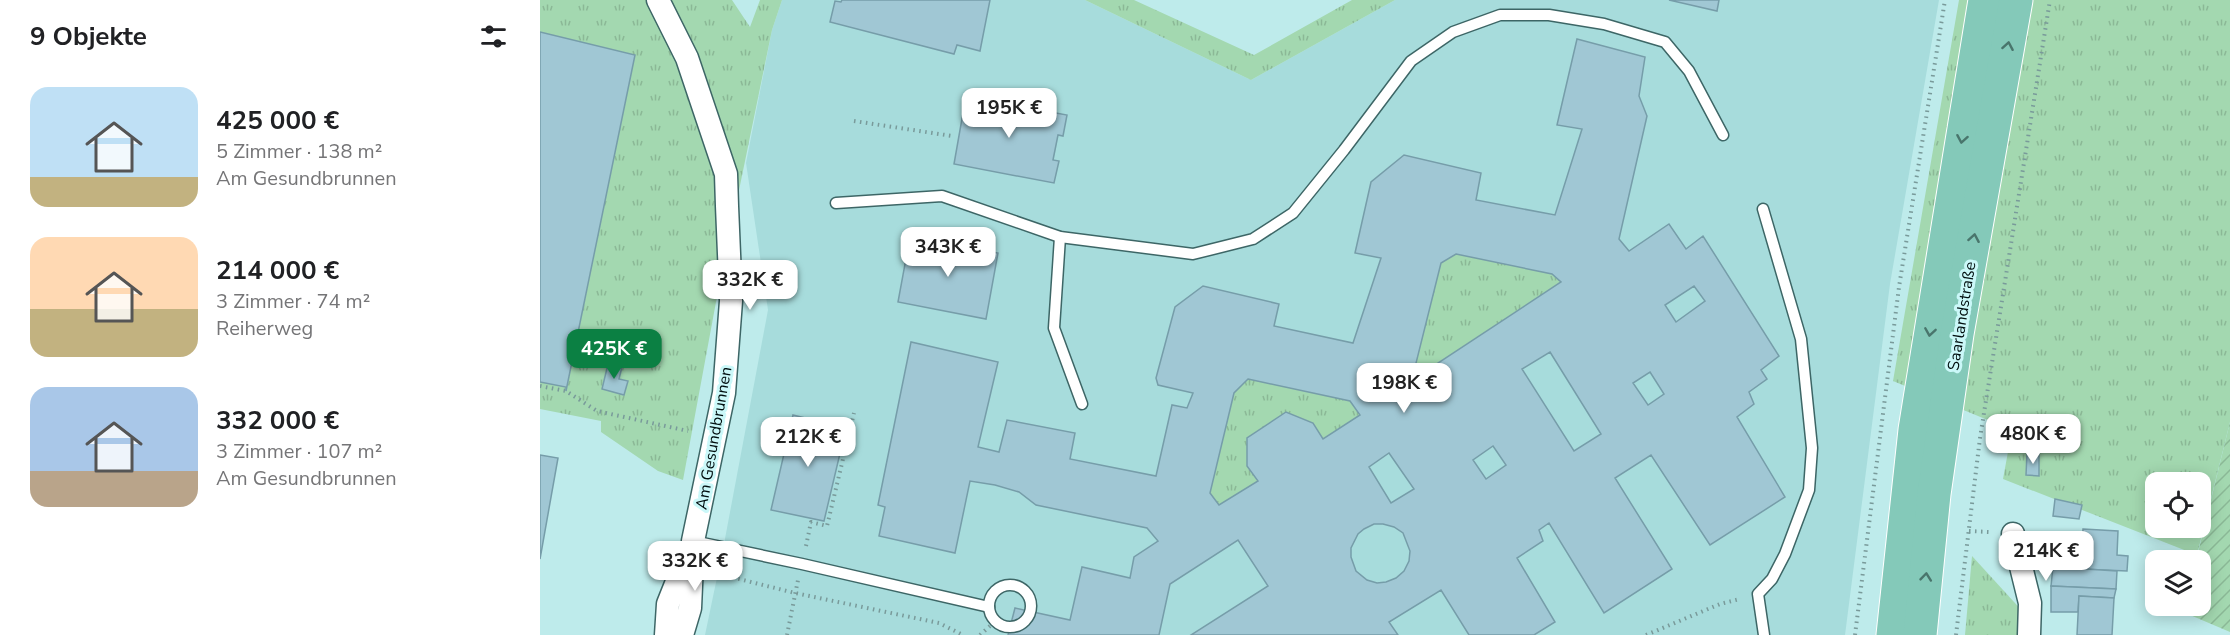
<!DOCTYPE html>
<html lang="de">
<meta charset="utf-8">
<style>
body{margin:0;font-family:"Nunito Sans",sans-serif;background:#f6f6f6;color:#202124;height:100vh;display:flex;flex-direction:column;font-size:22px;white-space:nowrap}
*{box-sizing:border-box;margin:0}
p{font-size:20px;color:#757577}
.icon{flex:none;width:33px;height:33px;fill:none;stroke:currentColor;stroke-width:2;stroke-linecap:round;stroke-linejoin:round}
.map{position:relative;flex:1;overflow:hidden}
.panel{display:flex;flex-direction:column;background:#fff;width:540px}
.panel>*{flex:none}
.tools{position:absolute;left:1605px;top:472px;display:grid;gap:12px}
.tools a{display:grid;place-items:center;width:66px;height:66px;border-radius:12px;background:#fff;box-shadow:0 3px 15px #0003;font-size:30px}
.price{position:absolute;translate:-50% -51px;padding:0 14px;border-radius:12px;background:#fff;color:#222;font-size:20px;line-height:39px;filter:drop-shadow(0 2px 3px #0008)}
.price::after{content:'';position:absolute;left:50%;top:36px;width:18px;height:14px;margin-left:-9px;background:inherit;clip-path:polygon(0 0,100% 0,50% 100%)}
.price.on{background:#0b8043;color:#fff}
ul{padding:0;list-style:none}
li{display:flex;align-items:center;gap:18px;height:150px;padding:0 30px}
li span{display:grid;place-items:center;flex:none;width:168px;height:120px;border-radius:18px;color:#555}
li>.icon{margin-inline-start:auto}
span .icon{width:72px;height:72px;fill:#fffc;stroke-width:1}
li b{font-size:26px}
h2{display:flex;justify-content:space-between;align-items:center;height:72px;padding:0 30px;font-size:26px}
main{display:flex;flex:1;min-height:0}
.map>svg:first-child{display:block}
.built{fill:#a7dcdc}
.grass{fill:url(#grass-tufts);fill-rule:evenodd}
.garden{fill:url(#garden-furrows)}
.building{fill:#a0c7d4;stroke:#769da9;stroke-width:1.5;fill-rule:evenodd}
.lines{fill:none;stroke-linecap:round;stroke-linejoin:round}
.service-casing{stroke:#3d6666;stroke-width:13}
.minor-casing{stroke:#3d6666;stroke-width:25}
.primary-casing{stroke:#fff;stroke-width:35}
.path{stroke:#799a9a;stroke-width:4;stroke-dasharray:1.5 4.5;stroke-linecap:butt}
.service{stroke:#fff;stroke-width:10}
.minor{stroke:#fff;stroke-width:22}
.primary{stroke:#84c9b9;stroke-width:33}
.oneway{stroke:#49756c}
.labels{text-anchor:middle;stroke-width:6;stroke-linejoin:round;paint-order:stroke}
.street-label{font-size:16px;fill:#010e0f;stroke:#cbf8f9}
</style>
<main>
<section class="panel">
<h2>9 Objekte<svg class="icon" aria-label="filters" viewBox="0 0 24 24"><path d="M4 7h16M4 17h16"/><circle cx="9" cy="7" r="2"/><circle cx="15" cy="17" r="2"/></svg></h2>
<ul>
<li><span style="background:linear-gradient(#bfe0f5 75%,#c2b280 0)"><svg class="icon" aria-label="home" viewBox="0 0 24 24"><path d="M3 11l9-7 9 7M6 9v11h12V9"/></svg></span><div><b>425 000 €</b><p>5 Zimmer · 138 m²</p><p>Am Gesundbrunnen</p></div></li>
<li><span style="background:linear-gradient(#ffd9b3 60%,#c2b280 0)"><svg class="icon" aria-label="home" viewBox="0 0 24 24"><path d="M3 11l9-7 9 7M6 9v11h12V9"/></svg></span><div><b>214 000 €</b><p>3 Zimmer · 74 m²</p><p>Reiherweg</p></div></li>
<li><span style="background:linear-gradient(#a9c7e8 70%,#b9a48a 0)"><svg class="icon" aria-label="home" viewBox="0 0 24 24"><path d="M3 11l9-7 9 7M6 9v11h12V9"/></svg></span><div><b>332 000 €</b><p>3 Zimmer · 107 m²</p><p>Am Gesundbrunnen</p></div></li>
</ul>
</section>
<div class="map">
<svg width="1690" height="635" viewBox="0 0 1690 635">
<defs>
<pattern id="grass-tufts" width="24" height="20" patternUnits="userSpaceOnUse" patternTransform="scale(1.5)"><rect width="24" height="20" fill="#a3d8b0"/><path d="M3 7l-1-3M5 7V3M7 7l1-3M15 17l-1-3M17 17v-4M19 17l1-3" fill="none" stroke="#8bb896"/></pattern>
<pattern id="garden-furrows" width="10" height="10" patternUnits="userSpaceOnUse" patternTransform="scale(1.5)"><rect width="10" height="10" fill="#a3d8b0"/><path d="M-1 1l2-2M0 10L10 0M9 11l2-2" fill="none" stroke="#8bb896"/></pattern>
</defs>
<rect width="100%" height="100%" fill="#beebeb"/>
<polygon class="built" points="242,0 545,0 711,80 855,0 1399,0 1350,284 1305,635 165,635 184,544 228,310 206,163 232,30"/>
<g class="grass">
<polygon points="0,0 192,0 210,27 220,0 242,0 232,30 176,302 143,480 118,471 61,432 61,421 0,409 0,382 27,387 95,55 0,32"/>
<polygon points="545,0 594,0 714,55 812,0 855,0 711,80"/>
<path d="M1419,0H1690V422L1657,555L1463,479L1472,430L1353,381ZM1616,483H1660V528H1616Z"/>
<polygon points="916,254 1012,274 1021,282 880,375 875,367 901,263"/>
<polygon points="708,379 810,401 820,415 783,439 773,423 746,413 707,438 707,466 718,481 679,505 670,493 694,393"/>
<polygon points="1432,556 1485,614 1484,635 1425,635"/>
</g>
<polygon class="garden" points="1690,422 1690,632 1643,612 1645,606 1660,606 1660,561 1656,561"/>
<g class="building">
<polygon points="302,0 450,0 440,51 417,45 414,54 290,22 295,1 301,2"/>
<polygon points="1129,0 1179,0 1177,11"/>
<polygon points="0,32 95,55 26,391 26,387 0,382"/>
<path d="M1037,39L1105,57L1099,96L1107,116L1079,239L1089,251L1129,224L1146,249L1163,236L1239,356L1221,370L1227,379L1209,392L1214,404L1197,417L1245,497L1170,545L1111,455L1075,478L1132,569L1064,613L1009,523L999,530L1003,541L977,558L1015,622L994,635H929L901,590L849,622L858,635H651L728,586L698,540L630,584L619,635H468L475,608L530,620L542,567L590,578L594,557L618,541L607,528L496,505L479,492L455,485L430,481L415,553L339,536L345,507L338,505L371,342L458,362L438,447L459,452L467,420L535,433L530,459L616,476L632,405L647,408L653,393L618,385L616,378L635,307L663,286L739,304L734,326L813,343L841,258L815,253L831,182L864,155L941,173L936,200L1015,215L1042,129L1017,125ZM916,254L1012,274L1021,282L880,375L875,367L901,263ZM1154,286L1165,301L1136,322L1125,305ZM1010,352L1061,434L1034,451L982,369ZM1110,372L1124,394L1108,405L1093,383ZM708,379L810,401L820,415L783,439L773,423L746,412L707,438V466L718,481L679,505L670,493L694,393ZM953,446L966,465L946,479L933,460ZM849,453L874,489L851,503L829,467ZM834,524H843L854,527L863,533L870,551L869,561L864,571L856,578L846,582L837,583L827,580L816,571L811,557V548L818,534L824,529Z"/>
<polygon points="426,96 527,115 523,136 518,135 513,160 519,161 514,183 414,164"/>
<polygon points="370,237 458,253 446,319 358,302"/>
<polygon points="68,364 82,367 79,379 88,381 84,395 62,389"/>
<polygon points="253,415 306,428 284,521 231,510"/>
<polygon points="1487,454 1499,454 1499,476 1486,475"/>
<polygon points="0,455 18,458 0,559"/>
<polygon points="1515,499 1542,505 1539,519 1513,516"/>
<polygon points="1543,529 1578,531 1577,555 1588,556 1587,571 1541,569"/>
<polygon points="1513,567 1577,571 1576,589 1511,586"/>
<polygon points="1511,586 1576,589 1574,598 1539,596 1538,612 1511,612"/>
<polygon points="1539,596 1574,598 1572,635 1537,635"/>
</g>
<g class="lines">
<g class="service-casing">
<g id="service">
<polyline points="296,203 402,196 520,237 653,254 713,239 753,213 804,150 871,61 913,32 960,15 1009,15 1064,24 1125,42 1149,71 1183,135"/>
<polyline points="1223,209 1261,339 1272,448 1269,490 1245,554 1232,579 1218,594 1224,635"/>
<polyline points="520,237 514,328 542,404"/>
<polyline points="153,541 262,564 449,607"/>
<circle cx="470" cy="606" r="21"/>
</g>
</g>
<g class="minor-casing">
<g id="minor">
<polyline points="118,0 147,58 186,174 187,206 191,301 184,393 153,541 150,608 142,635"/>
<polyline points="1473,534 1490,603 1489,635"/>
<polyline points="126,635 128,604 146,559"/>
</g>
</g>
<g class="primary-casing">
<g id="primary">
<polyline points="1353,635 1375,430 1445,0"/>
<polyline points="1380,635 1394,494 1417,334 1476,0"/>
</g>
</g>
<g class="path">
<polyline points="314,121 412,136"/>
<polyline points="0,386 26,391 57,411 148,431"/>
<polyline points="1429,531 1449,532"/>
<polyline points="266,546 271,522 287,526 314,413"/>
<polyline points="175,573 255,593 399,623 423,635"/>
<polyline points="247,635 258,580"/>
<polyline points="440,635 450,626"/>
<polyline points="1106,635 1180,604 1200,599"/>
<polyline points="1315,635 1359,287 1405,0"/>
<polyline points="1416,635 1440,438 1510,0"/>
</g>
<use href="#service" class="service"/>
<use href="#minor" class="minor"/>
<use href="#primary" class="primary"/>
</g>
<defs><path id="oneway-chevron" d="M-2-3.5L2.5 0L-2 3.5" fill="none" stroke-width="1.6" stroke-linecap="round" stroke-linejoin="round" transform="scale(1.5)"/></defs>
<g class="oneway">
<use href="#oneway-chevron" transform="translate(1468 46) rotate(-80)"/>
<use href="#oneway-chevron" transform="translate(1422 139) rotate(100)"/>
<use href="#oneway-chevron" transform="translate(1434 238) rotate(-80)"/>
<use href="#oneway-chevron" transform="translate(1390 332) rotate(99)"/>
<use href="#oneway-chevron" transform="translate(1386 577) rotate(-84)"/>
</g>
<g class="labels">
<g class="street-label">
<text transform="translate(1421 316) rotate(-81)" y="6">Saarlandstraße</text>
<text transform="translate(173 438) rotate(-80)" y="6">Am Gesundbrunnen</text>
</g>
</g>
</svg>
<div class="tools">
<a><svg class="icon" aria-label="locate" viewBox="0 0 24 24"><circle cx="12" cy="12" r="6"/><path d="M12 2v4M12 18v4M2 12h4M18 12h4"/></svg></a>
<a><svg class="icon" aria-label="layers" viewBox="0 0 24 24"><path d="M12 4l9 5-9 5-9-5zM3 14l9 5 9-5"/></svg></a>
</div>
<b class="price" style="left:469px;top:139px">195K €</b>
<b class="price" style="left:408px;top:278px">343K €</b>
<b class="price" style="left:210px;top:311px">332K €</b>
<b class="price on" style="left:74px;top:380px">425K €</b>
<b class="price" style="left:864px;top:414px">198K €</b>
<b class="price" style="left:1493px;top:465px">480K €</b>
<b class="price" style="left:268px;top:468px">212K €</b>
<b class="price" style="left:1506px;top:582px">214K €</b>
<b class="price" style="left:155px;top:592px">332K €</b>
</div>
</main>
